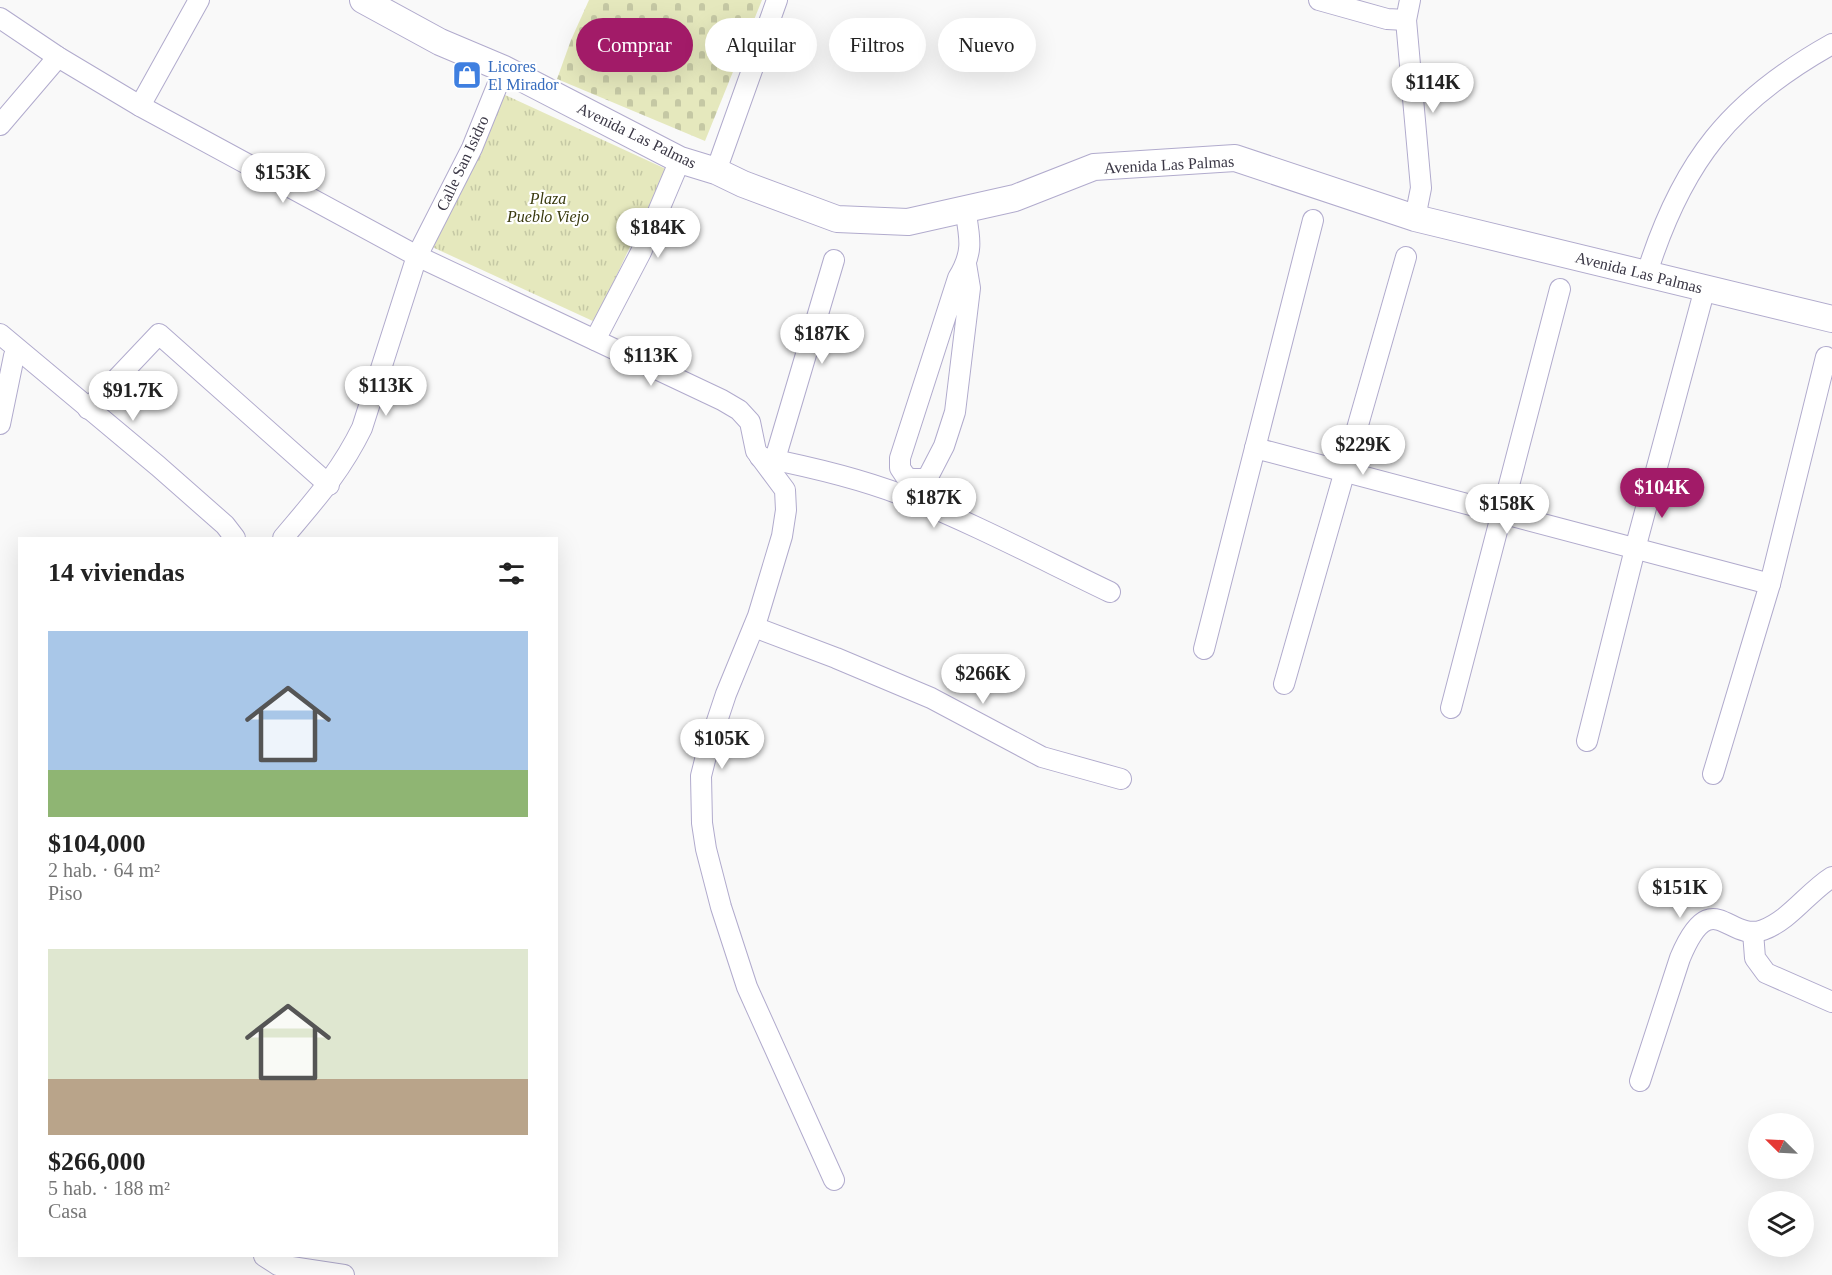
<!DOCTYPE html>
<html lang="es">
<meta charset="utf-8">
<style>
body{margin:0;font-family:"Times New Roman",serif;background:#f6f6f6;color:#222;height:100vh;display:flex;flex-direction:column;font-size:22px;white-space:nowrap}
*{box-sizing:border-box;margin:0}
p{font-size:20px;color:#767676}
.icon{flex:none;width:33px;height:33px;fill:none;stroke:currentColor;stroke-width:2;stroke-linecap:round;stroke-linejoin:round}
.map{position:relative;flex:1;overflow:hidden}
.details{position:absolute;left:18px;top:537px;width:540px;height:720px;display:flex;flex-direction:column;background:#fff;border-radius:0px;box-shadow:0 6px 24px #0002}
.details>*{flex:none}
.top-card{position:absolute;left:576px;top:18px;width:570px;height:54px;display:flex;gap:12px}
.needle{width:39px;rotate:294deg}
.buttons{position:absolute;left:1748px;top:1113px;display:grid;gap:12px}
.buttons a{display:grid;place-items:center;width:66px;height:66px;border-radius:50%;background:#fff;box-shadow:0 6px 24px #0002;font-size:30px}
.price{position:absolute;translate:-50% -51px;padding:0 14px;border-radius:21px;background:#fff;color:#222;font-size:20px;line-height:39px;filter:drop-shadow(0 2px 3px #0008)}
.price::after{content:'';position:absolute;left:50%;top:36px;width:18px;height:14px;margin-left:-9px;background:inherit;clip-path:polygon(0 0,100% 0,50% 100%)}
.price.active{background:#a21b68;color:#fff}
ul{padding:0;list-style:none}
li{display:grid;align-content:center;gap:12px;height:318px;padding:0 30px}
li span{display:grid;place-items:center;height:186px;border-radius:0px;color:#555}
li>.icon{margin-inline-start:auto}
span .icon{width:108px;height:108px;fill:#fffc;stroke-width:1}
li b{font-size:26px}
h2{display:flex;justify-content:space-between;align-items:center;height:72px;padding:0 30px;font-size:26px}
.chip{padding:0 21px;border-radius:27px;background:#fff;box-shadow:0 6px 24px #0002;font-size:21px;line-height:54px}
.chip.active{background:#a21b68;color:#fff}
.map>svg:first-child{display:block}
.cemetery{fill:url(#cemetery-stones)}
.park{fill:url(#park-tufts)}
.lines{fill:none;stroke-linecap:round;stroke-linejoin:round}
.minor-casing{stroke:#b1abcd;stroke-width:22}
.tertiary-casing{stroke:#b1abcd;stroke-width:28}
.minor{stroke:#fff;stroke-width:20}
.tertiary{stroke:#fff;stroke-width:26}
.labels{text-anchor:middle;stroke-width:4.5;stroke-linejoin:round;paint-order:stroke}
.shop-label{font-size:16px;fill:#366cbe;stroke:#fff;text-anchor:start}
.street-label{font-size:16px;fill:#3a3745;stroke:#fff}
.park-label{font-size:16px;font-style:italic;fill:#393a0e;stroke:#fff}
</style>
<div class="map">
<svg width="1832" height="1275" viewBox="0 0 1832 1275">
<defs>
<pattern id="cemetery-stones" width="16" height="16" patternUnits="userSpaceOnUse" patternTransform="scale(1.5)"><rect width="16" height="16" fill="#e5e8bd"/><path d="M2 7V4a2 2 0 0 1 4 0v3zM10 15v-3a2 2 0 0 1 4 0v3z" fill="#c5c8a4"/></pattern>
<pattern id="park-tufts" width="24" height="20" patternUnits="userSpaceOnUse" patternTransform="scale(1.5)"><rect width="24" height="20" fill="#e5e8bd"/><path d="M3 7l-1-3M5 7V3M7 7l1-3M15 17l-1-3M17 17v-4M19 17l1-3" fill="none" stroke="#c5c8a4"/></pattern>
</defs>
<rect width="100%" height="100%" fill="#f9f9f9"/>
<polygon class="cemetery" points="589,0 762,0 705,141 557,79 571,40"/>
<polygon class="park" points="501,93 666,169 595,322 430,246"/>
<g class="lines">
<g class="minor-casing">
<g id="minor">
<polyline points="1319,0 1387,19 1406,20"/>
<polyline points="1410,0 1406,20 1421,188 1415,218"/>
<polyline points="0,18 58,57 140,106 417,256 722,400 739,410 750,422 756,451 785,490 786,510 782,536 758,616 726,694 708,748 701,776 702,823 706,849 721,907 747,987 834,1180"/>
<polyline points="140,106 199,0"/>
<polyline points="0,125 58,57"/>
<polyline points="716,171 777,0"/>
<path d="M965,209C970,238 974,252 958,278L900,458V468L906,477L912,479H924L929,475L944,446L955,412L970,288L966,264"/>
<path d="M1647,273C1682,162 1730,101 1832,44"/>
<polyline points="0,334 158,466 225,525 235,538"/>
<polyline points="595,340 641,252 680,160"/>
<polyline points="88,409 159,334 329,485"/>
<polyline points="0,424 14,356 17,349"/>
<polyline points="1255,448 1770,584"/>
<path d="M760,457C806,466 858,478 902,495C973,523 1041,559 1110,592"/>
<polyline points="775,459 834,260"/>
<path d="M283,538C314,501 340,473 362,428L417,256L472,148L504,69"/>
<polyline points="754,627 836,658 931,698 1042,757 1121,779"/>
<polyline points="1204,649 1313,220"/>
<polyline points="1284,684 1406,257"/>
<polyline points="1451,708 1560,289"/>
<polyline points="1587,741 1635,549 1705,288"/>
<polyline points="1713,774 1770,584 1826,357"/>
<polyline points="1753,932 1755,958 1766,973 1832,1002"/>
<path d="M1640,1081L1680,958C1712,882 1728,943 1763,930C1790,920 1808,892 1832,877"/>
<polyline points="264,1256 278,1265 344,1275"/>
</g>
</g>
<g class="tertiary-casing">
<polyline id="tertiary" points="363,0 440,42 504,69 680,160 716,171 743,184 837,219 908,222 1015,198 1094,167 1235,158 1415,218 1832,319"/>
</g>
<use href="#minor" class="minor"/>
<use href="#tertiary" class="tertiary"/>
</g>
<defs>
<g id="shop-square" transform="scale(1.5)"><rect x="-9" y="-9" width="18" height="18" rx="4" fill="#3f7fe0" stroke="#fff"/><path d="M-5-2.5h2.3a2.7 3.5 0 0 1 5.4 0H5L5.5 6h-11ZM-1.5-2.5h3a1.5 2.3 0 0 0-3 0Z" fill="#fff"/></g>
</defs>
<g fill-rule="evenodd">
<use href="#shop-square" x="467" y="75"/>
</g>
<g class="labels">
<g class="shop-label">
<text x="488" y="72">Licores<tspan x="488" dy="18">El Mirador</tspan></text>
</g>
<g class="street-label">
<text transform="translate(637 135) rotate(26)" y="6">Avenida Las Palmas</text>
<text transform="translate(462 163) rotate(-65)" y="6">Calle San Isidro</text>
<text transform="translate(1169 164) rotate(-3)" y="6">Avenida Las Palmas</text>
<text transform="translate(1639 272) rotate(14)" y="6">Avenida Las Palmas</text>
</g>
<g class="park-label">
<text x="548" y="204">Plaza<tspan x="548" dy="18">Pueblo Viejo</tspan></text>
</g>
</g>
</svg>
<div class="buttons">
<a><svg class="needle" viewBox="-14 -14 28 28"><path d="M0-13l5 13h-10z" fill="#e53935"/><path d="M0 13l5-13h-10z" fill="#767676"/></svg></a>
<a><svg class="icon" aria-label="layers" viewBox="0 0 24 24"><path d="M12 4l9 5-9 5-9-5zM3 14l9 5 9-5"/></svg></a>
</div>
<b class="price" style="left:1433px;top:114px">$114K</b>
<b class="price" style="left:283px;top:204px">$153K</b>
<b class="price" style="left:658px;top:259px">$184K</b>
<b class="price" style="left:822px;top:365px">$187K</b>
<b class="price" style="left:651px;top:387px">$113K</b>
<b class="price" style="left:386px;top:417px">$113K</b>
<b class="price" style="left:133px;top:422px">$91.7K</b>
<b class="price" style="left:1363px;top:476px">$229K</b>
<b class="price active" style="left:1662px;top:519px">$104K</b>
<b class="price" style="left:934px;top:529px">$187K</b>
<b class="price" style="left:1507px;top:535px">$158K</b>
<b class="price" style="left:983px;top:705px">$266K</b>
<b class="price" style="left:722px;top:770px">$105K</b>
<b class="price" style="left:1680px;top:919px">$151K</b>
<div class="top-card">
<a class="chip active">Comprar</a>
<a class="chip">Alquilar</a>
<a class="chip">Filtros</a>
<a class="chip">Nuevo</a>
</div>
<section class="details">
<h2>14 viviendas<svg class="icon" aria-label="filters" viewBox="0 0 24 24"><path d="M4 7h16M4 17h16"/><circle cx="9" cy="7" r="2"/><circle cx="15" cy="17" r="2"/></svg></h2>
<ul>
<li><span style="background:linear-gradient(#a9c7e8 75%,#8fb573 0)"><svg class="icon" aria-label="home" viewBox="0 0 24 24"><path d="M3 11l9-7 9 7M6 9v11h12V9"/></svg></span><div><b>$104,000</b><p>2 hab. · 64 m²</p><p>Piso</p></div></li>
<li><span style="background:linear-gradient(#dfe7d0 70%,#b9a48a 0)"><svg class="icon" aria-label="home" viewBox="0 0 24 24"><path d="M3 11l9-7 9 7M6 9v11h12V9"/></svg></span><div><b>$266,000</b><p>5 hab. · 188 m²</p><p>Casa</p></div></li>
</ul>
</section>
</div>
